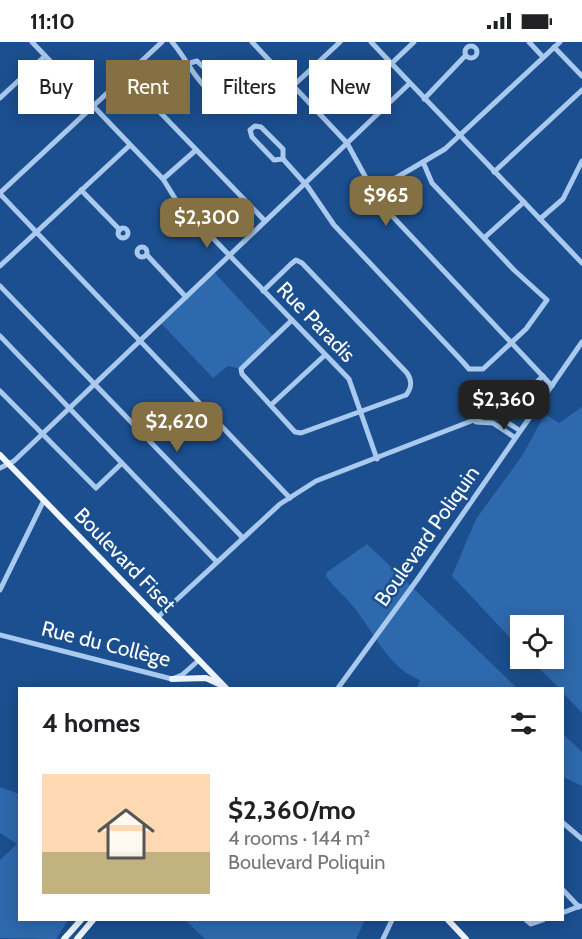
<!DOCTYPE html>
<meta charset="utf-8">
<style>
body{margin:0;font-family:Cabin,sans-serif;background:#f6f6f6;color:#202124;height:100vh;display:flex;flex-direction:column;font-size:22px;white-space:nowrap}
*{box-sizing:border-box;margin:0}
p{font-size:20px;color:#757577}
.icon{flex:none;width:33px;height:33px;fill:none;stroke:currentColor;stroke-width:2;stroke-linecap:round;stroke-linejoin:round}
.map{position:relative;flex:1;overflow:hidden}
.side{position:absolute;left:18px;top:645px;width:546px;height:234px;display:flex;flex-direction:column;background:#fff;border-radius:0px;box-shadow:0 3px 15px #0003}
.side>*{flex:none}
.hud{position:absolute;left:18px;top:18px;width:546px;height:54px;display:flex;gap:12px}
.tools{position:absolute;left:510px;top:573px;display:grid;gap:12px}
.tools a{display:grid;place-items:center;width:54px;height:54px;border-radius:0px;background:#fff;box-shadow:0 3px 15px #0003;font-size:30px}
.price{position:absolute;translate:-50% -51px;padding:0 14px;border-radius:12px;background:#847042;color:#fff;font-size:20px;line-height:39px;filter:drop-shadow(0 2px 3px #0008)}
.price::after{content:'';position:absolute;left:50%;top:36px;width:18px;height:14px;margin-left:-9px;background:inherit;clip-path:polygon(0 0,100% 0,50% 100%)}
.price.on{background:#222;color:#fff}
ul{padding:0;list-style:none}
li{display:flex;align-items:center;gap:18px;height:150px;padding:0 24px}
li+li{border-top:2px solid #e0e0e0}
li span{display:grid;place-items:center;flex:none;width:168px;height:120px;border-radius:0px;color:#555}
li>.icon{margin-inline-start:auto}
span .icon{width:72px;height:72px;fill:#fffc;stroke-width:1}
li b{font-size:26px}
h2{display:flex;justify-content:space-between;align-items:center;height:72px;padding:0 24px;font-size:26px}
.chip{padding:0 21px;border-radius:0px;background:#fff;box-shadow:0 3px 15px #0003;font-size:21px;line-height:54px}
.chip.on{background:#847042;color:#fff}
.status{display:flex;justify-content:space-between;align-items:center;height:42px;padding:0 30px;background:#fff;direction:ltr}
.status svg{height:16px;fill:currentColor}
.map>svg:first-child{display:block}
.green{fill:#2e69ad}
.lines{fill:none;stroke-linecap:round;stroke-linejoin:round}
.minor{stroke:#a9c9ee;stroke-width:5}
.major{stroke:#f0f6ff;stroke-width:6}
.labels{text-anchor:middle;stroke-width:5;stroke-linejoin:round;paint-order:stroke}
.street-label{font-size:21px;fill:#fff;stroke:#1b4f8f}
</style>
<div class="status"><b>11:10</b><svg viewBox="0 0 49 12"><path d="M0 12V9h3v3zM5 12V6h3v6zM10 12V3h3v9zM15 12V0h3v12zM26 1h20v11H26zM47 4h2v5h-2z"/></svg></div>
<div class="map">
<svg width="582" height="897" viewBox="0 0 582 897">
<rect width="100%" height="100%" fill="#1b4f8f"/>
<g class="green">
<polygon points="213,229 274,295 241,327 228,324 213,336 160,280"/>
<polygon points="582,365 582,671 563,651 562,646 559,646 530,617 554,616 554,584 520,584 520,606 452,534 476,477 522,414 545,372 559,381"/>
<path d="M367,502L517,646H417L420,638C387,626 373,587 351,562C343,552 333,545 326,534V531Z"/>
<polygon points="562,691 582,710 582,744 563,735"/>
<polygon points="0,745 19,752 20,878 68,878 56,897 0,896 0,818 17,802 0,791"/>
<polygon points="185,878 365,878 356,897 205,897"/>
</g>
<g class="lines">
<g class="minor">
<polyline points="32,0 163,137 176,158 349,337 377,417"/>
<path d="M172,0C188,19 193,35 212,52H218L221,47L220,41L197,19L190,21"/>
<polyline points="252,0 347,101 379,160 552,344"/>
<polyline points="371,0 582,221"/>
<polyline points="529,0 543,15"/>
<circle cx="471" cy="10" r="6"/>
<polyline points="554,5 582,34"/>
<polyline points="391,22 414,0"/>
<polyline points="125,34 265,179"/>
<polyline points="293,44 340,0"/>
<polyline points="0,56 45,14"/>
<polyline points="424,57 466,13"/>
<polygon points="255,84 261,85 283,107 283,117 274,118 252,95 250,88"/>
<polyline points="283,117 308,145 334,183 462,319 469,327 483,327 526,287 547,258 514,228 432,141 423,120"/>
<polyline points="494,130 582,48"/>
<polyline points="163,137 196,108"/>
<polyline points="81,148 120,188"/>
<polyline points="372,150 445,107 560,0"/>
<polyline points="0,151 162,0"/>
<polyline points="0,152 290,456"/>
<polyline points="540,177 563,157 582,119"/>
<circle cx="123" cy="191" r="5"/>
<polyline points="484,196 524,160"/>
<circle cx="142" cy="210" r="5"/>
<polyline points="147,213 186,255"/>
<polyline points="0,224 130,103"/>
<polyline points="0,244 243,496"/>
<path d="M263,249L291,222L296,218L302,221L407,331C412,338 412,346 406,353L301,391L295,390L242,332L241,327L292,278"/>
<polyline points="0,294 216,519"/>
<polyline points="0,349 96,446 122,421"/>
<polyline points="271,363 325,313"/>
<polyline points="492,371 519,388"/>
<polyline points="476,380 493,381 514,395"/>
<polyline points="0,426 14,419 409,42"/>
<polyline points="0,548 44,458"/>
<polyline points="158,575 280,462 316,439 492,371 525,351 543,334"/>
<polyline points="0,593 172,637 182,633 199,618"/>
<polyline points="338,646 417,538 582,300"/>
<polyline points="562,780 582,797"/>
<polyline points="562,847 579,865"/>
<polyline points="562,871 580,864"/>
<polyline points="526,878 531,882 543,878"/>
<polyline points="383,897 392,878"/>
</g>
<g class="major">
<polyline points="0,413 226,646"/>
<polyline points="172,637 206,636 221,643"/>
<polyline points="448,878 466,897"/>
<polyline points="64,897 81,878"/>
<polyline points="77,897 93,878"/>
</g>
</g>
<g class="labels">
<g class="street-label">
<text transform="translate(316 280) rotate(46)" y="7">Rue Paradis</text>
<text transform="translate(427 494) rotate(-55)" y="7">Boulevard Poliquin</text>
<text transform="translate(125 518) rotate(46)" y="7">Boulevard Fiset</text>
<text transform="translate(106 602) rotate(14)" y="7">Rue du Collège</text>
</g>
</g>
</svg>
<div class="tools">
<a><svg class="icon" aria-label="locate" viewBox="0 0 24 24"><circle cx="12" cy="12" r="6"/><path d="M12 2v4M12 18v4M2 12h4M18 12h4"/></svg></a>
</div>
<b class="price" style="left:386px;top:185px">$965</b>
<b class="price" style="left:207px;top:207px">$2,300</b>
<b class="price on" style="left:504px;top:389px">$2,360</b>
<b class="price" style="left:177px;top:411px">$2,620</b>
<div class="hud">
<a class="chip">Buy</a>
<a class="chip on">Rent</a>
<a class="chip">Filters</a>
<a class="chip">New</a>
</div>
<section class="side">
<h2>4 homes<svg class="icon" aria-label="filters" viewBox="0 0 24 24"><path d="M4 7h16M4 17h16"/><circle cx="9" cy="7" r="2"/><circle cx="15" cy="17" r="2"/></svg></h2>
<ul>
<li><span style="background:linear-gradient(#ffd9b3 65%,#c2b280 0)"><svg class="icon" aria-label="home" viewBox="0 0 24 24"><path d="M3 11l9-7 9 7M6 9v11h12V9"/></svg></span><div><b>$2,360/mo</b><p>4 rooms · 144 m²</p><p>Boulevard Poliquin</p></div></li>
</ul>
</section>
</div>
